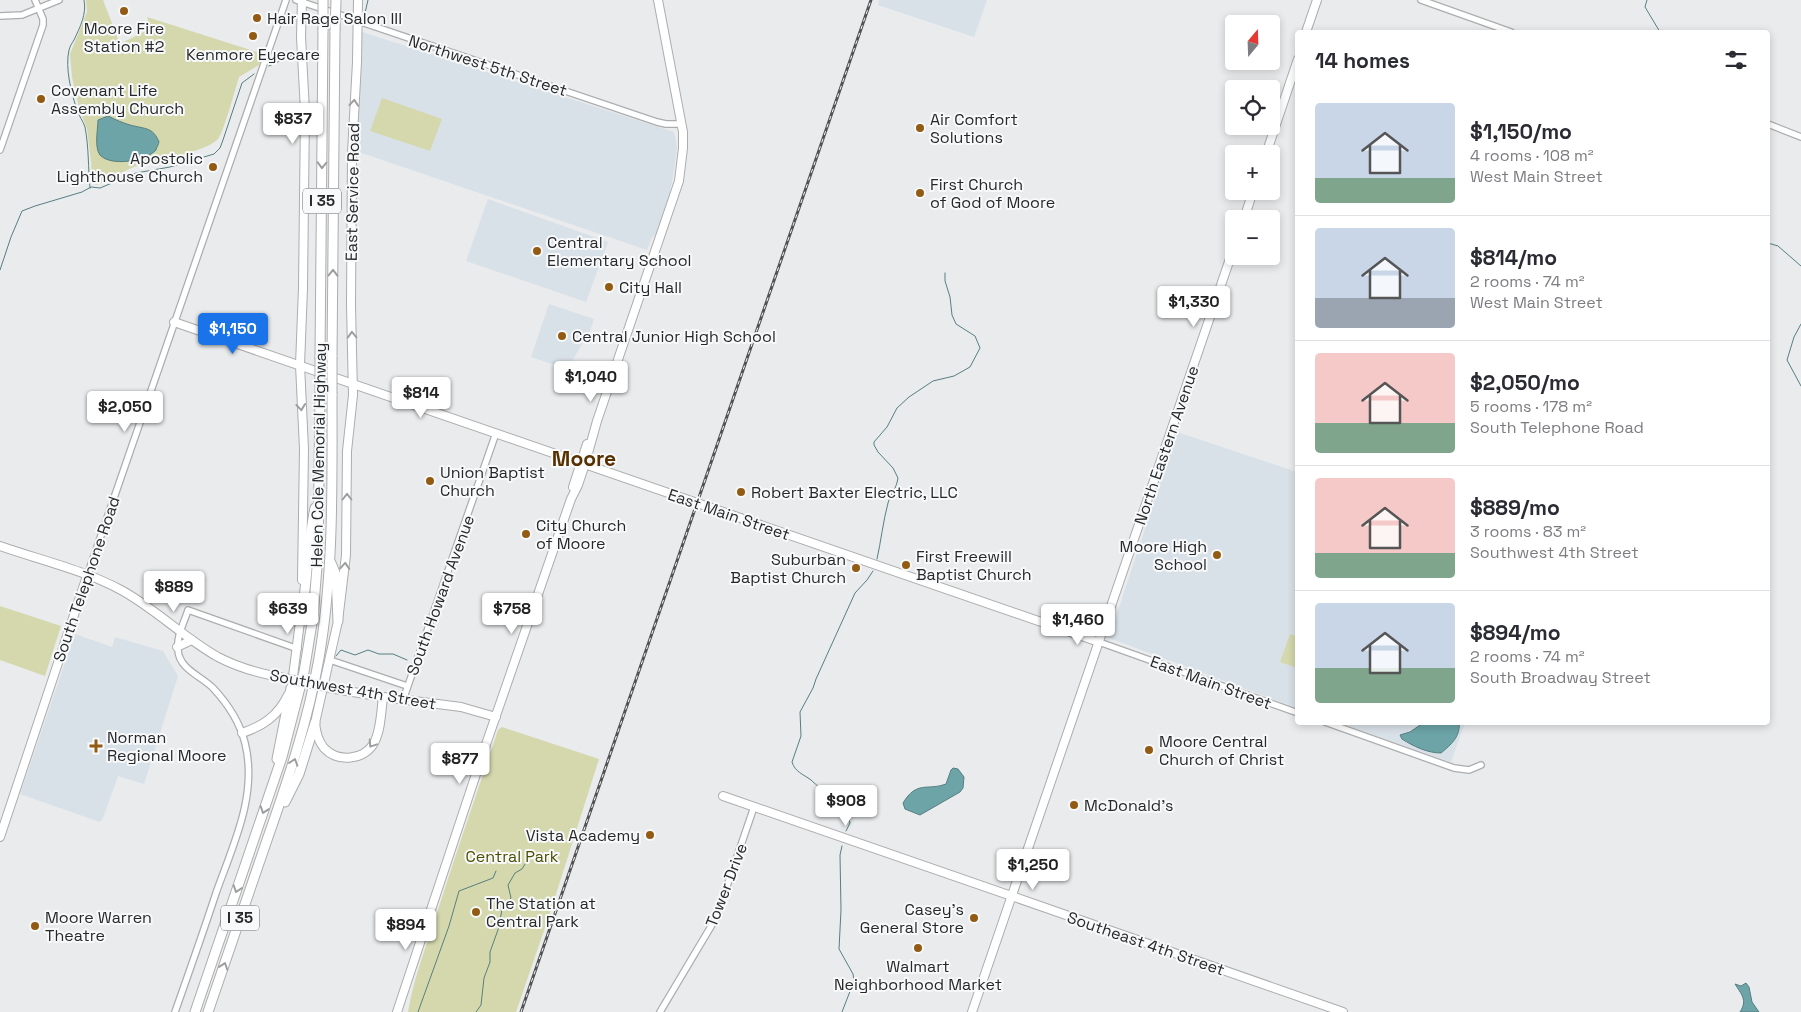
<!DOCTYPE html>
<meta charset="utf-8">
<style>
body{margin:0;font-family:"Space Grotesk",sans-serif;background:#f7f7f7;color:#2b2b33;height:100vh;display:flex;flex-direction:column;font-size:19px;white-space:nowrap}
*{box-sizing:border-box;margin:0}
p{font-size:16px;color:#7c7c81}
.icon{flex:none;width:28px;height:28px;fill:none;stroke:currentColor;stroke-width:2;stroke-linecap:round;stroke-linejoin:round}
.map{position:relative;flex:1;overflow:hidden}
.panel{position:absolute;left:1295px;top:30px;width:475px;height:695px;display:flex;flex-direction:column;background:#fff;border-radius:5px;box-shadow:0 2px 8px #0003}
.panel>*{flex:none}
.needle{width:32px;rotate:19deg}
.tools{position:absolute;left:1225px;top:15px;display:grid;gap:10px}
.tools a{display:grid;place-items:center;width:55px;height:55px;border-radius:5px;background:#fff;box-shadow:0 2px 8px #0003;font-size:25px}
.price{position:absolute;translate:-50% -42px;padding:0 11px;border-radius:5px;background:#fff;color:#222;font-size:16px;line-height:32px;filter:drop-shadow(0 1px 2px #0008)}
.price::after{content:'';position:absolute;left:50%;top:30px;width:15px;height:11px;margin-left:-8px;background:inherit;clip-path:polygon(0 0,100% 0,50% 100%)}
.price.on{background:#1a73e8;color:#fff}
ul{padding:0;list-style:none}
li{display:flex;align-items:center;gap:15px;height:125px;padding:0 20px}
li+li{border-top:1px solid #e1e1e2}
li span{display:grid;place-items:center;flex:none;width:140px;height:100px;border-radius:5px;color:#555}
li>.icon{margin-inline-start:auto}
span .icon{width:60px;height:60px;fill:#fffc;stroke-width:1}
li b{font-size:21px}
h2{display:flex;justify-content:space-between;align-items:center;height:60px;padding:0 20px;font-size:21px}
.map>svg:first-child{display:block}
.built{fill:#d9e1e8}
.green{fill:#d5d8ad}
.water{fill:#6ca4a7;stroke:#577f81}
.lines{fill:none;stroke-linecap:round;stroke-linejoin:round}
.stream{stroke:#577f81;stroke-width:1}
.minor-casing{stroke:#abadae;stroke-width:8}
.major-casing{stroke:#abadae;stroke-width:10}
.highway-casing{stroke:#abadae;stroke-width:11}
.minor{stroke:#fff;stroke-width:5.5}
.major{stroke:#fff;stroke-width:8}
.highway{stroke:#fff;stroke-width:9}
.rail-casing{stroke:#505253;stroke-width:3}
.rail{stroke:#f7f9fa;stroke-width:1;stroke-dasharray:4;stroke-linecap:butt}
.major-bridge-casing{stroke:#abadae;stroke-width:10;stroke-linecap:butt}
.highway-bridge-casing{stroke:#abadae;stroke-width:11;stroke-linecap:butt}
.major-bridge{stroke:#fff;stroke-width:8}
.highway-bridge{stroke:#fff;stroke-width:9}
.oneway{stroke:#9e9e9f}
.poi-dot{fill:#925a13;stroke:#f7f9fa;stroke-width:2}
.labels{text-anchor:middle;stroke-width:4;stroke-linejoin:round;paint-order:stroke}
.shield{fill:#f7f9fa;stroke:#656768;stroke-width:1}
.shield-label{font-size:15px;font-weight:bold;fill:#272829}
.poi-label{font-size:16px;fill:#272829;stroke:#f7f9fa;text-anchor:start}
.street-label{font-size:16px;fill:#272829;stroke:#f7f9fa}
.park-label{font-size:16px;fill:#4c4e01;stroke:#f7f9fa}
.district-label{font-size:21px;font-weight:bold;fill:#573200;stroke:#f7f9fa}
</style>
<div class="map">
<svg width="1801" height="1012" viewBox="0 0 1801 1012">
<rect width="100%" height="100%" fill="#e9ebed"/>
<g class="built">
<polygon points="879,0 987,0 974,37 878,5"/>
<polygon points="362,32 674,132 677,147 674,171 670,192 656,234 652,237 647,250 356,151"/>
<polygon points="488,199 608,242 586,302 466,261"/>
<polygon points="549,304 594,319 590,331 567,369 531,357"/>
<polygon points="1177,432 1297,472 1297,708 1109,638"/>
<polygon points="75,634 112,647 115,637 163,651 178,676 144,784 118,776 103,818 100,822 20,794"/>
<polygon points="1340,723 1465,723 1451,762"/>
</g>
<g class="green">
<path d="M86,0H103L120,44L147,30L149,24L147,17L260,53L262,56L259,65L239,77C236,87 223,134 218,139C205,153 153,160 134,167C121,172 110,181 96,185L92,180L91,161L87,129L79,108L72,77L70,54L87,12Z"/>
<polygon points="382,98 442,119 430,151 370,131"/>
<polygon points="0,606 61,626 45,676 0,660"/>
<polygon points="1290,634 1297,636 1297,668 1280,662"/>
<path d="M502,727L599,759L550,913L516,1012H408C414,977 427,944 438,910C457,850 478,790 498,730Z"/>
</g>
<g class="water">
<path d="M108,116C116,120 123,123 130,125C145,129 153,127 159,142C159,143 156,149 156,150C146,161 111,167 100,155C94,147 98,129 98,120Z"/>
<path d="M1459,722C1461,736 1451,745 1441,753C1427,753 1413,746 1402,739L1400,735L1410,732L1423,723Z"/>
<path d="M953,768L958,769L964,777L963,788L960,792L920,815L905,809L903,803C917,780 927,791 946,784L951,770Z"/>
<path d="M1746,983L1749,987L1752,1002L1759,1012H1740C1748,1000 1741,994 1735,984L1741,986Z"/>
</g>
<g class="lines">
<g class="stream">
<path d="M84,0C87,14 80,27 74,40C72,43 70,46 69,50C65,68 71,92 77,110C79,116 83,121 85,127C89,148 88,168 90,188"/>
<polyline points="1647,0 1645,7 1660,32"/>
<polyline points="365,13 368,0"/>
<polyline points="269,66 297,53"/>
<polyline points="1768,243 1778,246 1801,266"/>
<polyline points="0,270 11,237 22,211 35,206 82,192 91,187 100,188 136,173 170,167 214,154 220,148 223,140 242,83 254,74"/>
<polyline points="1801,324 1794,337 1787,360 1801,386"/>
<path d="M877,559C881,541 883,522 888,503C891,493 896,490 898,478L893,468L878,452L874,445V442L887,427L897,408L909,397L933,381L954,376L970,367L980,348L975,336L956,324L952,315L950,297L945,281V273"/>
<polyline points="336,656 341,650 355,655 368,650 379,654 393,654 407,660"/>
<path d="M846,831L850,823C848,813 820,788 811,780C803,774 795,772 792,762L801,736L800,712L813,688L816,679L855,593L867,580L873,571"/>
<polyline points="418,1012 449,926 459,891 493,878 496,871"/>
<polyline points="476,1012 481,1005 484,978 490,962 490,952 499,927 502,909 511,898 508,885 515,873 522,869 527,861"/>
<polyline points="842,1012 854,981 853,974 839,949 841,910 840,855 842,846"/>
</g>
<g class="minor-casing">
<g id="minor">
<polyline points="296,0 657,122 666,124 681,124"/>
<polyline points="1421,0 1511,32"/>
<polyline points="0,16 22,15 59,0"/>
<polyline points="1768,124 1801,137"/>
<polyline points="0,150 43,25 43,19 35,0"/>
<polyline points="87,576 286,0"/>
<polyline points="1099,642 1298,713"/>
<polyline points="330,660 407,686"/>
<polyline points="403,700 496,433"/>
<polyline points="1325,722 1454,768 1469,770 1481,765"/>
<path d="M175,1012C189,972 203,933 216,893C233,845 258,795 245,743C240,723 227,703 213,688C201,676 179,669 178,650C176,637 184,623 188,610L298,649"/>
<polyline points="660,1012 716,918 754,807"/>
</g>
</g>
<g class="major-casing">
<g id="major">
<polyline points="302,0 301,37 305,111 303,288 300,365 304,449 302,580"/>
<path d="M358,0L357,62L352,153L351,305L353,395L347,451L346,555L338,621L315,723C316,733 318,741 324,748C338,763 364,760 374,743C381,730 381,712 383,697"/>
<polyline points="1306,32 1317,0"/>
<polyline points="1266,154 1298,59"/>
<polyline points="1244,219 1253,191"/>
<polyline points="174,322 1099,642"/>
<polyline points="573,487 587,444"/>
<path d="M0,546C40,560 84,570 121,590C156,609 184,638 218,657C237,667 258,673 279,677"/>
<polyline points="177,647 192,640"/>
<polyline points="292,684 301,614"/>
<polyline points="335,689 383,697 461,707 496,717"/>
<path d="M242,733C263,726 278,716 288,695"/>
<polyline points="723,796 1046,908 1343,1012"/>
<polyline points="0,837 87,576"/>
<polyline points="397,1012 483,753 571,499 578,485 585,464 597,421 679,181 683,148 683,132 658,0"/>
<polyline points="972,1012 1234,247"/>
</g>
</g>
<g class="highway-casing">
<g id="highway">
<polyline points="320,357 323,30"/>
<polyline points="332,357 335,31"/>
<polyline points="331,563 336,575 338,621"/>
<path d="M301,618C308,581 307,544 315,508"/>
<polyline points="277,759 291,688"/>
<polyline points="285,802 299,774 315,723"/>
<polyline points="195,1012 282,757 304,672 313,617 318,554 320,394"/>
<path d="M208,1012C228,955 247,897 267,840C288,780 308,721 319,658C334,571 332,482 332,394"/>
</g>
</g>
<use href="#minor" class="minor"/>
<use href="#major" class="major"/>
<use href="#highway" class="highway"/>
<g class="rail-casing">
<polyline id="rail" points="521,1012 871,0"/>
</g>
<use href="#rail" class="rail"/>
<g class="major-bridge-casing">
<polyline id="major-bridge" points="279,677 335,689"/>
</g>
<g class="highway-bridge-casing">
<g id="highway-bridge">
<polyline points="323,30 323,0"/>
<polyline points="335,31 336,0"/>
<polyline points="320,394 320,357"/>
<polyline points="332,394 332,357"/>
</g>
</g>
<use href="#major-bridge" class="major-bridge"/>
<use href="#highway-bridge" class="highway-bridge"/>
</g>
<defs><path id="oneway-chevron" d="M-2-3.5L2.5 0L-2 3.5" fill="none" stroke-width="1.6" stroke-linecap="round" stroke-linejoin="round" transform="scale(1.25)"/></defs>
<g class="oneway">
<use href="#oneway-chevron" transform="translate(354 103) rotate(-86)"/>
<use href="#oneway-chevron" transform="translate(322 165) rotate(91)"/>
<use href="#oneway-chevron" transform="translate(333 273) rotate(-89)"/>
<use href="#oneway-chevron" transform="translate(352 335) rotate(-92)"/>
<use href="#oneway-chevron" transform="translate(301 407) rotate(84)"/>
<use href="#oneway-chevron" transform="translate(347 497) rotate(-90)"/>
<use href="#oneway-chevron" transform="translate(345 566) rotate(-86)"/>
<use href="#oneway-chevron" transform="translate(372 744) rotate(124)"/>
<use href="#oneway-chevron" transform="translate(294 762) rotate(-72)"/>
<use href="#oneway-chevron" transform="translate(264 810) rotate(109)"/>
<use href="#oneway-chevron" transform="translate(237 889) rotate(109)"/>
<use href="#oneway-chevron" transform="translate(224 966) rotate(-71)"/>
</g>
<g class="poi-dot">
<circle cx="124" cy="11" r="5"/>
<circle cx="257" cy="18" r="5"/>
<circle cx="253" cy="36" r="5"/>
<circle cx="41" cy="99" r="5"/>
<circle cx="920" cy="128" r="5"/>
<circle cx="213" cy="167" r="5"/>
<circle cx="920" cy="193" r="5"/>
<circle cx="537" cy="251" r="5"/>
<circle cx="609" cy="287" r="5"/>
<circle cx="562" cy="336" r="5"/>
<circle cx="430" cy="481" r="5"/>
<circle cx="741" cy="492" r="5"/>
<circle cx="526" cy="534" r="5"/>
<circle cx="1217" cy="555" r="5"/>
<circle cx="906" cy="565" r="5"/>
<circle cx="856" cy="568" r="5"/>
<path d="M93.5 738.5h5v5h5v5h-5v5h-5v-5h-5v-5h5z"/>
<circle cx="1149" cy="750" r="5"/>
<circle cx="1074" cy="805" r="5"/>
<circle cx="650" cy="835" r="5"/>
<circle cx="476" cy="912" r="5"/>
<circle cx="974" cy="918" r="5"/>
<circle cx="35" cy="926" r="5"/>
<circle cx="918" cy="948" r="5"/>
</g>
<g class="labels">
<g class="shield">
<rect x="303" y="188.5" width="38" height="25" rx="4"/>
<rect x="221" y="905.5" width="38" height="25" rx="4"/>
</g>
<g class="shield-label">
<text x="322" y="206">I 35</text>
<text x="240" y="923">I 35</text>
</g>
<g class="poi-label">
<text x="267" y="24">Hair Rage Salon III</text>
<text x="124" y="34" text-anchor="middle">Moore Fire<tspan x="124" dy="18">Station #2</tspan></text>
<text x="253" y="60" text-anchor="middle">Kenmore Eyecare</text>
<text x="51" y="96">Covenant Life<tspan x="51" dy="18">Assembly Church</tspan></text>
<text x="930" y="125">Air Comfort<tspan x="930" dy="18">Solutions</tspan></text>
<text x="203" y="164" text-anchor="end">Apostolic<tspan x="203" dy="18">Lighthouse Church</tspan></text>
<text x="930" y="190">First Church<tspan x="930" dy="18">of God of Moore</tspan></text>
<text x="547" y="248">Central<tspan x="547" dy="18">Elementary School</tspan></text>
<text x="619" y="293">City Hall</text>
<text x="572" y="342">Central Junior High School</text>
<text x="440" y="478">Union Baptist<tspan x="440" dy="18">Church</tspan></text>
<text x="751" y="498">Robert Baxter Electric, LLC</text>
<text x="536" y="531">City Church<tspan x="536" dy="18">of Moore</tspan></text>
<text x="1207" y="552" text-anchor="end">Moore High<tspan x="1207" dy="18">School</tspan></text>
<text x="916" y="562">First Freewill<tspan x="916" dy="18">Baptist Church</tspan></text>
<text x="846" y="565" text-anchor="end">Suburban<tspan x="846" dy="18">Baptist Church</tspan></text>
<text x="107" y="743">Norman<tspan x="107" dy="18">Regional Moore</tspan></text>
<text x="1159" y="747">Moore Central<tspan x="1159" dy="18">Church of Christ</tspan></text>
<text x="1084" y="811">McDonald's</text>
<text x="640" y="841" text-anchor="end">Vista Academy</text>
<text x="486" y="909">The Station at<tspan x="486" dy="18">Central Park</tspan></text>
<text x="964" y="915" text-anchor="end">Casey's<tspan x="964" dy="18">General Store</tspan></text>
<text x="45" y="923">Moore Warren<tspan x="45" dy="18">Theatre</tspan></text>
<text x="918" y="972" text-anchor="middle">Walmart<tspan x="918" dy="18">Neighborhood Market</tspan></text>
</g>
<g class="street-label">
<text transform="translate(488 65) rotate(18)" y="6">Northwest 5th Street</text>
<text transform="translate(352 192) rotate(-89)" y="6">East Service Road</text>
<text transform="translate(1166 445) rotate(-71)" y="6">North Eastern Avenue</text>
<text transform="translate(318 455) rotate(-89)" y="6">Helen Cole Memorial Highway</text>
<text transform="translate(729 514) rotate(19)" y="6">East Main Street</text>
<text transform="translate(86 579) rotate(-71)" y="6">South Telephone Road</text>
<text transform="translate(440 595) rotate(-70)" y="6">South Howard Avenue</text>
<text transform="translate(1211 682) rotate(20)" y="6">East Main Street</text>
<text transform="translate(353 689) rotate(10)" y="6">Southwest 4th Street</text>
<text transform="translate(726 885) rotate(-69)" y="6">Tower Drive</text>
<text transform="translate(1146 943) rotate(19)" y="6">Southeast 4th Street</text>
</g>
<g class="park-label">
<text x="512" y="862">Central Park</text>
</g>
<g class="district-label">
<text x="584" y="466">Moore</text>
</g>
</g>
</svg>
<div class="tools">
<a><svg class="needle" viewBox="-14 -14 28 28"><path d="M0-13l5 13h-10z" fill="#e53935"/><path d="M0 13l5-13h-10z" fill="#7c7c81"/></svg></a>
<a><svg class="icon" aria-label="locate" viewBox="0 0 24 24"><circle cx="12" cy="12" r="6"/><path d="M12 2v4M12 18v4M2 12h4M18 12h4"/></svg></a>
<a>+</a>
<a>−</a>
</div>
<b class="price" style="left:293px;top:145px">$837</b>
<b class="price" style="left:1194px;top:328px">$1,330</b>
<b class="price on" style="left:233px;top:355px">$1,150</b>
<b class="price" style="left:591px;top:403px">$1,040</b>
<b class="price" style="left:421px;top:419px">$814</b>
<b class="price" style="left:125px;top:433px">$2,050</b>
<b class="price" style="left:174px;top:613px">$889</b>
<b class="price" style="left:288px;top:635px">$639</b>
<b class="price" style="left:512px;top:635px">$758</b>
<b class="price" style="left:1078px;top:646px">$1,460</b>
<b class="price" style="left:460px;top:785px">$877</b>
<b class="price" style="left:846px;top:827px">$908</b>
<b class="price" style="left:1033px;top:891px">$1,250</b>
<b class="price" style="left:406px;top:951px">$894</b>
<section class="panel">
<h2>14 homes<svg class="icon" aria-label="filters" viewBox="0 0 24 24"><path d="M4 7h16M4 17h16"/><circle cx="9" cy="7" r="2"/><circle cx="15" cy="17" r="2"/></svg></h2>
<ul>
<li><span style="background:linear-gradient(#c9d6e8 75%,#7fa58c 0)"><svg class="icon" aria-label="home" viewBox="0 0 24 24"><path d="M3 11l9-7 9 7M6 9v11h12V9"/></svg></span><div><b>$1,150/mo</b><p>4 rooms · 108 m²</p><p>West Main Street</p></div></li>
<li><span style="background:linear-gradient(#c9d6e8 70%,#9aa5b1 0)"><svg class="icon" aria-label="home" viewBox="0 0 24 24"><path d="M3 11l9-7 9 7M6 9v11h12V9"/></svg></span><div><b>$814/mo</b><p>2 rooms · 74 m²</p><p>West Main Street</p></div></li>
<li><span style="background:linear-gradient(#f6c9c9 70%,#7fa58c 0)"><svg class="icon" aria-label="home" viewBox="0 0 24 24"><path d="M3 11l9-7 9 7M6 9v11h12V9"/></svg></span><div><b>$2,050/mo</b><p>5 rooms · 178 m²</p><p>South Telephone Road</p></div></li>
<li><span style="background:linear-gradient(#f6c9c9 75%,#7fa58c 0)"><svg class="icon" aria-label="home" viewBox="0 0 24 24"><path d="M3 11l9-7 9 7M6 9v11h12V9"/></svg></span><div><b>$889/mo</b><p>3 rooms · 83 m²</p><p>Southwest 4th Street</p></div></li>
<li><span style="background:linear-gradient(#c9d6e8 65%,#7fa58c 0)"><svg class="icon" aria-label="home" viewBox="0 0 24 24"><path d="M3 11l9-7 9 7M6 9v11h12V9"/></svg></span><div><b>$894/mo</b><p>2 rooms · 74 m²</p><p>South Broadway Street</p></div></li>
</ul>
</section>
</div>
